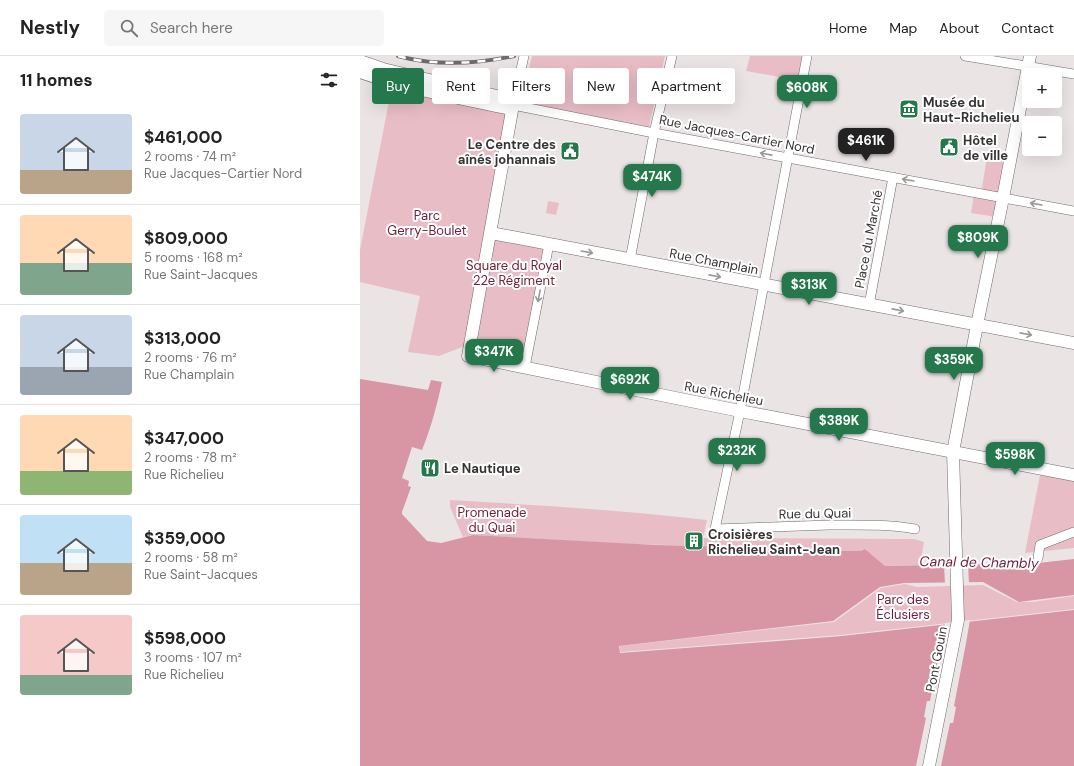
<!DOCTYPE html>
<meta charset="utf-8">
<style>
body{margin:0;font-family:"DM Sans",sans-serif;background:#f6f6f6;color:#222;height:100vh;display:flex;flex-direction:column;font-size:15px;white-space:nowrap}
*{box-sizing:border-box;margin:0}
p{font-size:13px;color:#767676}
.icon{flex:none;width:22px;height:22px;fill:none;stroke:currentColor;stroke-width:2;stroke-linecap:round;stroke-linejoin:round}
.map{position:relative;flex:1;overflow:hidden}
.side{display:flex;flex-direction:column;background:#fff;width:360px}
.side>*{flex:none}
.hud{position:absolute;left:12px;top:12px;width:380px;height:36px;display:flex;gap:8px}
.tools{position:absolute;left:662px;top:12px;display:grid;gap:8px}
.tools a{display:grid;place-items:center;width:40px;height:40px;border-radius:4px;background:#fff;box-shadow:0 4px 16px #0002;font-size:20px}
.price{position:absolute;translate:-50% -34px;padding:0 9px;border-radius:8px;background:#24784b;color:#fff;font-size:13px;line-height:26px;filter:drop-shadow(0 1px 2px #0008)}
.price::after{content:'';position:absolute;left:50%;top:24px;width:12px;height:9px;margin-left:-6px;background:inherit;clip-path:polygon(0 0,100% 0,50% 100%)}
.price.active{background:#222;color:#fff}
ul{padding:0;list-style:none}
li{display:flex;align-items:center;gap:12px;height:100px;padding:0 20px}
li+li{border-top:1px solid #e0e0e0}
li span{display:grid;place-items:center;flex:none;width:112px;height:80px;border-radius:4px;color:#555}
li>.icon{margin-inline-start:auto}
span .icon{width:48px;height:48px;fill:#fffc;stroke-width:1}
li b{font-size:17px}
h2{display:flex;justify-content:space-between;align-items:center;height:48px;padding:0 20px;font-size:17px}
.chip{padding:0 14px;border-radius:4px;background:#fff;box-shadow:0 4px 16px #0002;font-size:14px;line-height:36px}
.chip.active{background:#24784b;color:#fff}
header{display:flex;align-items:center;gap:24px;box-sizing:border-box;height:56px;padding:0 20px;background:#fff;border-bottom:1px solid #e0e0e0}
header strong{font-size:19px}
nav{display:flex;gap:22px;margin-inline-start:auto;font-size:14px}
.search{width:280px;height:36px;background:#f6f6f6;display:flex;align-items:center;gap:10px;box-sizing:border-box;padding:0 14px;border-radius:4px;color:#767676;font-size:15px}
main{display:flex;flex:1;min-height:0}
.map>svg:first-child{display:block}
.green{fill:#e9bdc6}
.water{fill:#d895a3}
.pier{fill:#ebe4e5}
.lines{fill:none;stroke-linecap:round;stroke-linejoin:round}
.street-casing{stroke:#706a6b;stroke-width:10}
.secondary-casing{stroke:#706a6b;stroke-width:13}
.street{stroke:#fff;stroke-width:9}
.secondary{stroke:#fff;stroke-width:12}
.rail-casing{stroke:#6f6a6b;stroke-width:4}
.rail{stroke:#fff;stroke-width:2.5;stroke-dasharray:8;stroke-linecap:butt}
.oneway{stroke:#9a9999}
.labels{text-anchor:middle;stroke-width:4;stroke-linejoin:round;paint-order:stroke}
.poi-label{font-size:13px;font-weight:bold;fill:#363333;stroke:#fff;text-anchor:start}
.street-label{font-size:13px;fill:#363333;stroke:#fff}
.park-label{font-size:13px;fill:#702139;stroke:#fff}
.water-label{font-size:14px;font-style:italic;fill:#6e1f38;stroke:#fff}
</style>
<header>
<strong>Nestly</strong>
<div class="search"><svg class="icon" aria-label="search" viewBox="0 0 24 24"><circle cx="10" cy="10" r="6"/><path d="M15 15l6 6"/></svg>Search here</div>
<nav><a>Home</a><a>Map</a><a>About</a><a>Contact</a></nav>
</header>
<main>
<section class="side">
<h2>11 homes<svg class="icon" aria-label="filters" viewBox="0 0 24 24"><path d="M4 7h16M4 17h16"/><circle cx="9" cy="7" r="2"/><circle cx="15" cy="17" r="2"/></svg></h2>
<ul>
<li><span style="background:linear-gradient(#c9d6e8 70%,#b9a48a 0)"><svg class="icon" aria-label="home" viewBox="0 0 24 24"><path d="M3 11l9-7 9 7M6 9v11h12V9"/></svg></span><div><b>$461,000</b><p>2 rooms · 74 m²</p><p>Rue Jacques-Cartier Nord</p></div></li>
<li><span style="background:linear-gradient(#ffd9b3 60%,#7fa58c 0)"><svg class="icon" aria-label="home" viewBox="0 0 24 24"><path d="M3 11l9-7 9 7M6 9v11h12V9"/></svg></span><div><b>$809,000</b><p>5 rooms · 168 m²</p><p>Rue Saint-Jacques</p></div></li>
<li><span style="background:linear-gradient(#c9d6e8 65%,#9aa5b1 0)"><svg class="icon" aria-label="home" viewBox="0 0 24 24"><path d="M3 11l9-7 9 7M6 9v11h12V9"/></svg></span><div><b>$313,000</b><p>2 rooms · 76 m²</p><p>Rue Champlain</p></div></li>
<li><span style="background:linear-gradient(#ffd9b3 70%,#8fb573 0)"><svg class="icon" aria-label="home" viewBox="0 0 24 24"><path d="M3 11l9-7 9 7M6 9v11h12V9"/></svg></span><div><b>$347,000</b><p>2 rooms · 78 m²</p><p>Rue Richelieu</p></div></li>
<li><span style="background:linear-gradient(#bfe0f5 60%,#b9a48a 0)"><svg class="icon" aria-label="home" viewBox="0 0 24 24"><path d="M3 11l9-7 9 7M6 9v11h12V9"/></svg></span><div><b>$359,000</b><p>2 rooms · 58 m²</p><p>Rue Saint-Jacques</p></div></li>
<li><span style="background:linear-gradient(#f6c9c9 75%,#7fa58c 0)"><svg class="icon" aria-label="home" viewBox="0 0 24 24"><path d="M3 11l9-7 9 7M6 9v11h12V9"/></svg></span><div><b>$598,000</b><p>3 rooms · 107 m²</p><p>Rue Richelieu</p></div></li>
</ul>
</section>
<div class="map">
<svg width="714" height="710" viewBox="0 0 714 710">
<rect width="100%" height="100%" fill="#ebe4e5"/>
<g class="green">
<polygon points="172,0 305,0 289,71 161,46"/>
<polygon points="390,0 447,0 442,25 386,15"/>
<polygon points="24,24 148,56 105,290 79,300 48,296 60,240 0,226 0,194 31,35"/>
<polygon points="628,96 649,99 641,140 621,137"/>
<polygon points="614,139 640,144 636,161 611,157"/>
<polygon points="188,145 199,147 196,159 186,157"/>
<polygon points="131,177 189,188 165,311 108,300"/>
<polygon points="680,419 714,425 714,492 665,497"/>
<path d="M90,444C176,449 261,454 347,464L343,482L554,483L564,486L560,509L525,510L505,493L501,495L386,494V491L269,488L113,479L103,481L90,451Z"/>
<polygon points="545,528 557,531 623,529 657,546 672,546 714,540 714,553 481,579 260,596 260,590 474,566 521,532"/>
</g>
<path class="water" d="M0,323L68,334L71,324L82,326C77,349 71,372 62,394L52,391L42,422L49,425L48,430L51,431L42,456V458L67,485L81,487L113,479L295,489L385,491V494L501,495L505,493L525,510L678,507L714,503V539L659,546L623,526L544,527L520,531L473,565L259,590L260,597L482,580L714,554V710H0Z"/>
<g class="pier">
<polygon points="608,506 609,529 585,529 584,507"/>
<polygon points="610,564 606,587 594,650 596,651 593,667 590,667 581,710 556,710 566,662 564,661 567,645 570,645 585,567"/>
</g>
<g class="lines">
<g class="street-casing">
<g id="street">
<polyline points="164,0 153,49 294,77 714,155"/>
<path d="M447,0L380,355L355,473C393,472 431,470 469,469C498,469 526,468 555,473"/>
<polyline points="605,0 714,18"/>
<polyline points="270,204 294,77 312,0"/>
<polyline points="509,249 533,121"/>
<polyline points="165,311 189,188"/>
<polyline points="678,502 680,489 714,476"/>
</g>
</g>
<g class="secondary-casing">
<g id="secondary">
<polyline points="0,5 23,13 149,43 153,49"/>
<path d="M0,16C48,33 98,42 147,52L153,49"/>
<polyline points="153,49 108,300 380,355 714,419"/>
<polyline points="131,177 714,287"/>
<polyline points="569,710 598,564 593,396 617,269 643,142 670,0"/>
</g>
</g>
<use href="#street" class="street"/>
<use href="#secondary" class="secondary"/>
<g class="rail-casing">
<path id="rail" d="M38,0C75,10 116,8 154,0"/>
</g>
<use href="#rail" class="rail"/>
</g>
<defs><path id="oneway-shaft" d="M-6 0H5M1.5-3L5.5 0L1.5 3" fill="none" stroke-width="1.6" stroke-linecap="round" stroke-linejoin="round"/></defs>
<g class="oneway">
<use href="#oneway-shaft" transform="translate(406 98) rotate(-169)"/>
<use href="#oneway-shaft" transform="translate(548 124) rotate(-170)"/>
<use href="#oneway-shaft" transform="translate(676 148) rotate(-170)"/>
<use href="#oneway-shaft" transform="translate(227 196) rotate(10)"/>
<use href="#oneway-shaft" transform="translate(355 220) rotate(11)"/>
<use href="#oneway-shaft" transform="translate(179 240) rotate(101)"/>
<use href="#oneway-shaft" transform="translate(538 254) rotate(11)"/>
<use href="#oneway-shaft" transform="translate(666 278) rotate(11)"/>
</g>
<defs>
<g id="museum-square" transform="scale(1)"><rect x="-9" y="-9" width="18" height="18" rx="4" fill="#24784b" stroke="#fff"/><path d="M0-6L6-3V-2H-6V-3ZM-5-1h2V3h-2ZM-1-1h2V3h-2ZM3-1h2V3H3ZM-6 4H6V6H-6Z" fill="#fff"/></g>
<g id="civic-square" transform="scale(1)"><rect x="-9" y="-9" width="18" height="18" rx="4" fill="#24784b" stroke="#fff"/><path d="M-.6-6.5H3V-4.5H.6V-3L4-1V1h2V6H-6V1h2V-1L-.6-3ZM-1.2 2.5V6h2.4V2.5Z" fill="#fff"/></g>
<g id="restaurant-square" transform="scale(1)"><rect x="-9" y="-9" width="18" height="18" rx="4" fill="#24784b" stroke="#fff"/><path d="M-5-6h1v4h1v-4h1v4h1v-4h1v5L-1.5 .5V6h-2V.5L-5-1ZM5-6V6H3V1.5H1.5Q1.5-4 5-6Z" fill="#fff"/></g>
<g id="building-square" transform="scale(1)"><rect x="-9" y="-9" width="18" height="18" rx="4" fill="#24784b" stroke="#fff"/><path d="M-4-6H4V6H1V3H-1V6H-4ZM-2.5-4.3h1.7v1.8h-1.7ZM.8-4.3h1.7v1.8H.8ZM-2.5-1h1.7V.8h-1.7ZM.8-1h1.7V.8H.8Z" fill="#fff"/></g>
</defs>
<g fill-rule="evenodd">
<use href="#museum-square" x="549" y="53"/>
<use href="#civic-square" x="589" y="91"/>
<use href="#civic-square" x="210" y="95"/>
<use href="#restaurant-square" x="70" y="412"/>
<use href="#building-square" x="334" y="485"/>
</g>
<g class="labels">
<g class="poi-label">
<text x="563" y="51">Musée du<tspan x="563" dy="15">Haut-Richelieu</tspan></text>
<text x="603" y="89">Hôtel<tspan x="603" dy="15">de ville</tspan></text>
<text x="196" y="93" text-anchor="end">Le Centre des<tspan x="196" dy="15">aînés johannais</tspan></text>
<text x="84" y="417">Le Nautique</text>
<text x="348" y="483">Croisières<tspan x="348" dy="15">Richelieu Saint-Jean</tspan></text>
</g>
<g class="street-label">
<text transform="translate(377 78) rotate(11)" y="5">Rue Jacques-Cartier Nord</text>
<text transform="translate(508 183) rotate(-79)" y="5">Place du Marché</text>
<text transform="translate(354 205) rotate(11)" y="5">Rue Champlain</text>
<text transform="translate(364 337) rotate(11)" y="5">Rue Richelieu</text>
<text transform="translate(455 457) rotate(-1)" y="5">Rue du Quai</text>
<text transform="translate(576 603) rotate(-79)" y="5">Pont Gouin</text>
</g>
<g class="park-label">
<text x="67" y="164">Parc<tspan x="67" dy="15">Gerry-Boulet</tspan></text>
<text x="154" y="214">Square du Royal<tspan x="154" dy="15">22e Régiment</tspan></text>
<text x="132" y="461">Promenade<tspan x="132" dy="15">du Quai</tspan></text>
<text x="543" y="548">Parc des<tspan x="543" dy="15">Éclusiers</tspan></text>
</g>
<g class="water-label">
<text transform="translate(619 506) rotate(1)" y="5">Canal de Chambly</text>
</g>
</g>
</svg>
<div class="tools">
<a>+</a>
<a>−</a>
</div>
<b class="price" style="left:447px;top:53px">$608K</b>
<b class="price active" style="left:506px;top:106px">$461K</b>
<b class="price" style="left:292px;top:142px">$474K</b>
<b class="price" style="left:618px;top:203px">$809K</b>
<b class="price" style="left:449px;top:250px">$313K</b>
<b class="price" style="left:134px;top:317px">$347K</b>
<b class="price" style="left:594px;top:325px">$359K</b>
<b class="price" style="left:270px;top:345px">$692K</b>
<b class="price" style="left:479px;top:386px">$389K</b>
<b class="price" style="left:377px;top:416px">$232K</b>
<b class="price" style="left:655px;top:420px">$598K</b>
<div class="hud">
<a class="chip active">Buy</a>
<a class="chip">Rent</a>
<a class="chip">Filters</a>
<a class="chip">New</a>
<a class="chip">Apartment</a>
</div>
</div>
</main>
